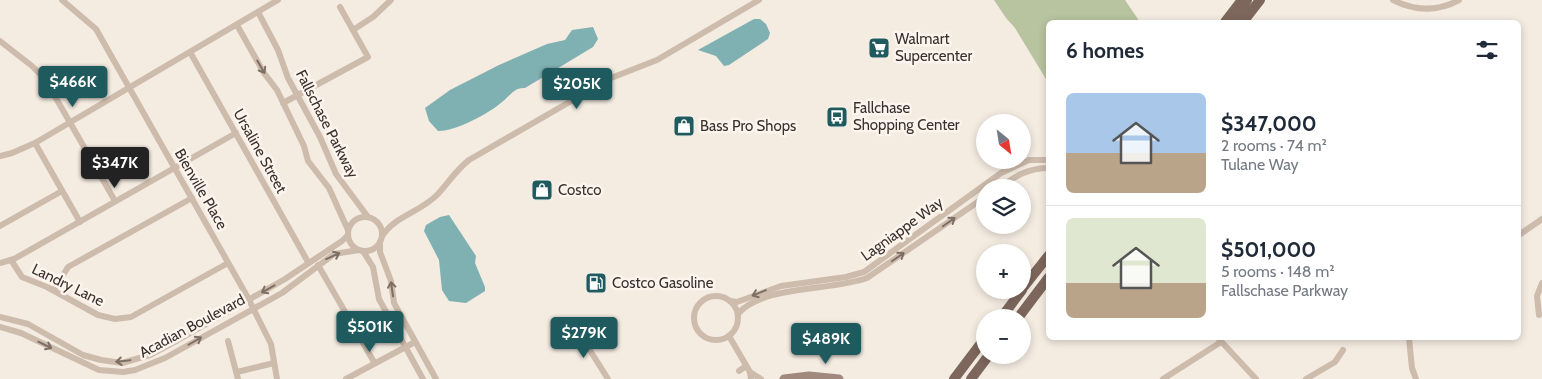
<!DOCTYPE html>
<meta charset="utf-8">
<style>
body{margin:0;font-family:Cabin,sans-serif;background:#f2f2f3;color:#1f2937;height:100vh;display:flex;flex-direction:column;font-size:19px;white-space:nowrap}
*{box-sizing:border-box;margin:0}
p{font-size:16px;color:#747a83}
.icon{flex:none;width:28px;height:28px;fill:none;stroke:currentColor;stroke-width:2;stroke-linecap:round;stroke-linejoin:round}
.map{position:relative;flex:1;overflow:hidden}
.details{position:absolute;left:1046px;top:20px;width:475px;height:320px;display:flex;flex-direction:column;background:#fff;border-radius:8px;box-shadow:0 2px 8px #0003}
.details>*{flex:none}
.needle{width:32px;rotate:150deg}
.tools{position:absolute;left:976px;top:114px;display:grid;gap:10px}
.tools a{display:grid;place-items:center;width:55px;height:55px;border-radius:50%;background:#fff;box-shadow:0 2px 8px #0003;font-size:25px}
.price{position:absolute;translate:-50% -42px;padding:0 11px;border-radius:5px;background:#1f5a5e;color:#fff;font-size:16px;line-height:32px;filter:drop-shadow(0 1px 2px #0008)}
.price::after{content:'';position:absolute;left:50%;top:30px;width:15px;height:11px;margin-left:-8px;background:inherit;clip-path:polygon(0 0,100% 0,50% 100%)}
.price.current{background:#222;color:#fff}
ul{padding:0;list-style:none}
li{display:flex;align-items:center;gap:15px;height:125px;padding:0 20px}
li+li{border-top:1px solid #e0e1e3}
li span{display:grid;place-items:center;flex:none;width:140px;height:100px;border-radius:8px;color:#555}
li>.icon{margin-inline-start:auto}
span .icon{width:60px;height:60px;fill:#fffc;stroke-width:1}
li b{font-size:21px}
h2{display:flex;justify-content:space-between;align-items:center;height:60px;padding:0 20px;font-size:21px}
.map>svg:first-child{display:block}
.green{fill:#b8c4a0}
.water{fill:#7fb0b2}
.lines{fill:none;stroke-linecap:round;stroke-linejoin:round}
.minor{stroke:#cdbbac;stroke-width:6}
.secondary{stroke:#a18a7d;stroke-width:9}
.primary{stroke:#7d675c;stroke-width:10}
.oneway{stroke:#7d6f65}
.labels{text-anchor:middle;stroke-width:5;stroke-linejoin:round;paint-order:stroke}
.poi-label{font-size:15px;fill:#3b302b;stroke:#fbf5ee;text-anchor:start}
.street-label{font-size:15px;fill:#3b302b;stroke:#fbf5ee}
</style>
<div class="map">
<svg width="1542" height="379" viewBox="0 0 1542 379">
<rect width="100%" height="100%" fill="#f4ebe1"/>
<polygon class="green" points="994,0 1125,0 1140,22 1049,22 1049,84 1015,28 1006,18"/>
<g class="water">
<polygon points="754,19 760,19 766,24 770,33 768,39 729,65 724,66 716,56 698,50"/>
<path d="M593,27L598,39L593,47L525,88C514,87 510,96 502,102C490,113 454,132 438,131L429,121L425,108L450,90L499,65L547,44L565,40L572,30Z"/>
<polygon points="449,215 476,256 475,263 485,287 485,291 466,303 449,301 442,290 439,260 424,231 426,225 440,217"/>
</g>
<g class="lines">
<g class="minor">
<polyline points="62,0 96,29 247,296 271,344 277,379"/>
<path d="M1393,0C1415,11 1437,12 1459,0"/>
<polyline points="258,12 278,50 288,78 320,137 336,174 368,217"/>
<polyline points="237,25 264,73 277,90 304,146 308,161 329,188 348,230"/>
<polyline points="353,30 373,17 391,0"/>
<polyline points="0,41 32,66 45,79 115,201"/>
<polyline points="190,52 308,262"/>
<polyline points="283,103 368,57 340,7"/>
<polyline points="35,143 80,222"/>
<polyline points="0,156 12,153 35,143 278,0"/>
<path d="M999,188C1015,176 1028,168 1049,168"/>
<circle cx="365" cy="234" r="17"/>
<polyline points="0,226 62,191"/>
<polyline points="1519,235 1542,219"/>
<path d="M382,236C396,215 421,212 438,194C449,182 456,170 469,160L611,78L657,60L759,0"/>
<polyline points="380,242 380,252 391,281 394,303 436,379"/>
<polyline points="363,251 373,267 379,299 423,379"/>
<polyline points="11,260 22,277 47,287 98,315 115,319 131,317 228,263"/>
<polyline points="0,263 14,259 236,133"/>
<polyline points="318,265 374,362"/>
<polyline points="54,290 68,267 192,198"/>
<circle cx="716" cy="318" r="22"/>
<polyline points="730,301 737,302 781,286 846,277 864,272 1001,173 1029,160 1049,160"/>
<path d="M738,314C762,285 832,291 867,278L985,197"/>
<polyline points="1539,315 1537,296 1542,283"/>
<polyline points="0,317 28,324 83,355 101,360 122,363 150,355 178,340 285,279 342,241 348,235"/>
<polyline points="0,327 21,333 99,370 123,372 135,370 165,358 282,293 334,254 359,250"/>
<polyline points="576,328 608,379"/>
<polyline points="729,336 750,372 751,379"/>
<polyline points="1218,338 1256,379"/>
<polyline points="1409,338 1412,368 1416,379"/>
<polyline points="228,341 238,379"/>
<polyline points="739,371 746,366"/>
<polyline points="237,372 274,363"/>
<polyline points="750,372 761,379"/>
<polyline points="346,379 415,342"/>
<polyline points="1163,379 1221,342"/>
<polyline points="1306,379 1335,362 1343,350"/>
</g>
<polyline class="secondary" points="784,379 809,376 839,379"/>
<g class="primary">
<polyline points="1225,22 1242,0"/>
<polyline points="1235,22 1247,0"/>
<polyline points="1243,22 1260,0"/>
<polyline points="1022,289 1049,255"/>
<polyline points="1001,318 1022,290"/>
<polyline points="1018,318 1049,277"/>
<polyline points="954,379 985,338"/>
<polyline points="971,379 989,355"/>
</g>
</g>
<defs><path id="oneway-shaft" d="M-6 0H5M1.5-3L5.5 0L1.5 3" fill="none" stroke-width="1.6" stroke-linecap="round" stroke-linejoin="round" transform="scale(1.25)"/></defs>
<g class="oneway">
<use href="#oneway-shaft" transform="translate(261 67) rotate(60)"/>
<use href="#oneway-shaft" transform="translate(949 222) rotate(-35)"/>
<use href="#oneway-shaft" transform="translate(333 256) rotate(-24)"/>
<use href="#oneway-shaft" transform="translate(898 257) rotate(-35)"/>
<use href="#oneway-shaft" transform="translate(268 289) rotate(151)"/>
<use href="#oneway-shaft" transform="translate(392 289) rotate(-98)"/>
<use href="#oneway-shaft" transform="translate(759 293) rotate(158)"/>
<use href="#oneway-shaft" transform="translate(195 341) rotate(-30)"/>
<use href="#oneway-shaft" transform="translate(45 345) rotate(26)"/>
<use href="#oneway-shaft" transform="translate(123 361) rotate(174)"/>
</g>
<defs>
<g id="supermarket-square" transform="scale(1.125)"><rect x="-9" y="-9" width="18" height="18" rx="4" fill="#1f5a5e" stroke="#fbf5ee"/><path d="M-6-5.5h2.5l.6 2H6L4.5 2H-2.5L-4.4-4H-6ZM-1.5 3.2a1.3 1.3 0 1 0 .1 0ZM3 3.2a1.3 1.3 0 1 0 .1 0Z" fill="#fff"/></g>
<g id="bus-square" transform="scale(1.125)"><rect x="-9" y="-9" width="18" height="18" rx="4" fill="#1f5a5e" stroke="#fbf5ee"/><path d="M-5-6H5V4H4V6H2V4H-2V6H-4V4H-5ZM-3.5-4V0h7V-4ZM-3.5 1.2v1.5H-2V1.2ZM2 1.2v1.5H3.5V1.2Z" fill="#fff"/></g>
<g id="shop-square" transform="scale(1.125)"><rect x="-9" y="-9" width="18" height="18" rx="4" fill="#1f5a5e" stroke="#fbf5ee"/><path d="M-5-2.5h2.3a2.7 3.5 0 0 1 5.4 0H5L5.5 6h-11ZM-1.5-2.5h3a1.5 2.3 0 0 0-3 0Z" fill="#fff"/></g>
<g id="fuel-square" transform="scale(1.125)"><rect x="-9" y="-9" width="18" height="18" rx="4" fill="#1f5a5e" stroke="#fbf5ee"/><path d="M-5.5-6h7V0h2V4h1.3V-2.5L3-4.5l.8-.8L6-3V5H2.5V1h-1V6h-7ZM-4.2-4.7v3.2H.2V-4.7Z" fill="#fff"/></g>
</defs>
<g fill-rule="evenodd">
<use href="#supermarket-square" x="879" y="48"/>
<use href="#bus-square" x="837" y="117"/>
<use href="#shop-square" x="684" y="126"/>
<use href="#shop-square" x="542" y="190"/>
<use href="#fuel-square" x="596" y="283"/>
</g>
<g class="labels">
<g class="poi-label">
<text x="895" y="44">Walmart<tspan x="895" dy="17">Supercenter</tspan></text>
<text x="853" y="113">Fallchase<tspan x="853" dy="17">Shopping Center</tspan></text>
<text x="700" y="131">Bass Pro Shops</text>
<text x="558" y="195">Costco</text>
<text x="612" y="288">Costco Gasoline</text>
</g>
<g class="street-label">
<text transform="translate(327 124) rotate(63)" y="5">Fallschase Parkway</text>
<text transform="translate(260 151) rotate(61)" y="5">Ursaline Street</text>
<text transform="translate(201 189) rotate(60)" y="5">Bienville Place</text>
<text transform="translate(902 229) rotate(-36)" y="5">Lagniappe Way</text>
<text transform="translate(68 285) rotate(26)" y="5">Landry Lane</text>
<text transform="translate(192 326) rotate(-28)" y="5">Acadian Boulevard</text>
</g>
</g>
</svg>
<div class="tools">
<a><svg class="needle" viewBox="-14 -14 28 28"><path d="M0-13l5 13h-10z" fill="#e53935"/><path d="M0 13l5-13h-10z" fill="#747a83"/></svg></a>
<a><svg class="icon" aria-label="layers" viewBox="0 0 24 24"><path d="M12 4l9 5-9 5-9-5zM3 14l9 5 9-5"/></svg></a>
<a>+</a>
<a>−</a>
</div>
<b class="price" style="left:73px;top:108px">$466K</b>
<b class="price" style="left:577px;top:110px">$205K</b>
<b class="price current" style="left:115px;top:189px">$347K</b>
<b class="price" style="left:370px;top:353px">$501K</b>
<b class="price" style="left:584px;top:359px">$279K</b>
<b class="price" style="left:826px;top:365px">$489K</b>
<section class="details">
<h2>6 homes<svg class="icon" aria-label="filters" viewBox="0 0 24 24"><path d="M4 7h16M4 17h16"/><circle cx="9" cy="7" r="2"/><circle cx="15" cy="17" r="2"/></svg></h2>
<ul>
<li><span style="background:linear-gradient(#a9c7e8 60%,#b9a48a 0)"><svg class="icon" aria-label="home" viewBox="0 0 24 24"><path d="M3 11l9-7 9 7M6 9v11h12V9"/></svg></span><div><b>$347,000</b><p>2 rooms · 74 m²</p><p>Tulane Way</p></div></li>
<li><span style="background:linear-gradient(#dfe7d0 65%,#b9a48a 0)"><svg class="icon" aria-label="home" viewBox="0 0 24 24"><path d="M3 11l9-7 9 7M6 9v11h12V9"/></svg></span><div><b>$501,000</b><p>5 rooms · 148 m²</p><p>Fallschase Parkway</p></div></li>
</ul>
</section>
</div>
